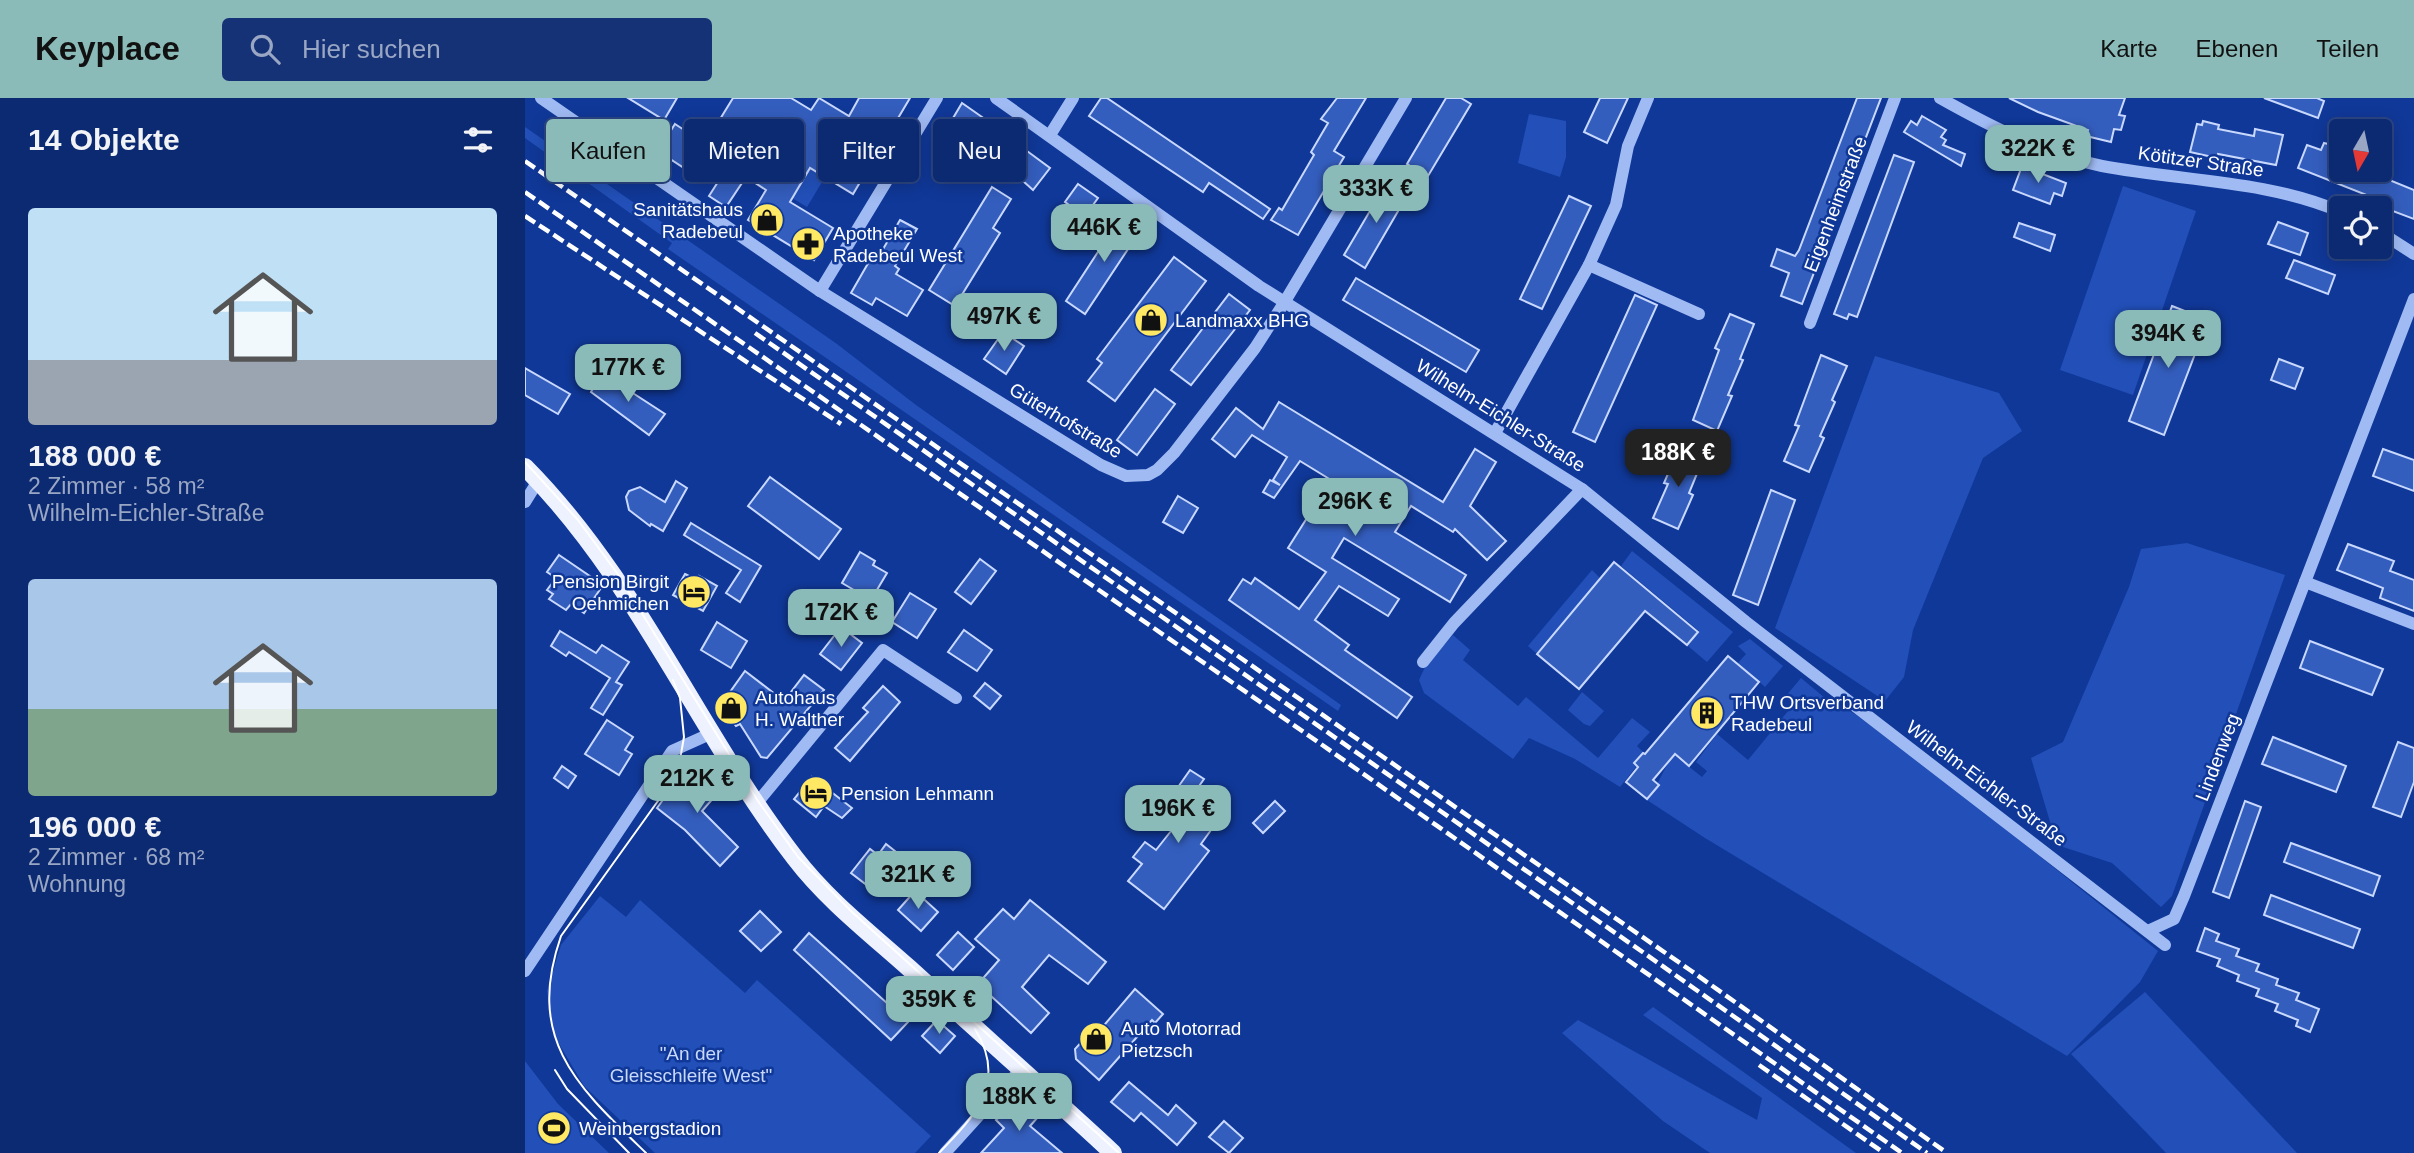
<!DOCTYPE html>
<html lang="de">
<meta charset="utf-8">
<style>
body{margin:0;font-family:Helvetica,sans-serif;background:#153277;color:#f1f3f6;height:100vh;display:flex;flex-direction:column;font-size:26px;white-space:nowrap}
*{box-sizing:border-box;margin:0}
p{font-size:23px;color:#9aa7c4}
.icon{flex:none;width:38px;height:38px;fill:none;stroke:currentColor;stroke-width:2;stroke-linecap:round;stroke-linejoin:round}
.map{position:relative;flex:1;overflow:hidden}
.side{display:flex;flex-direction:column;background:#0c2a72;width:525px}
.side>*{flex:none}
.banner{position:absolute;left:21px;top:21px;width:665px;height:63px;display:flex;gap:14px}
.needle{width:46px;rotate:189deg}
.fabs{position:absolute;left:1804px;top:21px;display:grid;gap:14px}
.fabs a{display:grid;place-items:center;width:63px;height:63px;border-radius:7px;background:#0c2a72;box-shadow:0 4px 18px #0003,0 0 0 2px #2c4684;font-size:35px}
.price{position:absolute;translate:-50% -60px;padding:0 16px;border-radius:14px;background:#8bbbb9;color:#111;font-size:23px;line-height:46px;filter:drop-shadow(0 2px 4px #0008)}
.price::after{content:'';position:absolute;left:50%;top:42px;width:21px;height:16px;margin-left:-10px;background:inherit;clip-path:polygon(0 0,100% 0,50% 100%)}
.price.active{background:#222;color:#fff}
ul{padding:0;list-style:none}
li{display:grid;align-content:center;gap:14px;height:371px;padding:0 28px}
li span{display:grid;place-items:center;height:217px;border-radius:7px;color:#555}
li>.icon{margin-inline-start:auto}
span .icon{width:126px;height:126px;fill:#fffc;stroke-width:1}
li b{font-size:30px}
h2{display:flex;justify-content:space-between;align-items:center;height:84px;padding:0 28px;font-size:30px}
.tag{padding:0 24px;border-radius:7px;background:#0c2a72;box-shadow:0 4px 18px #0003,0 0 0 2px #2c4684;font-size:24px;line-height:63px}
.tag.active{background:#8bbbb9;color:#111}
header{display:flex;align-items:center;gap:42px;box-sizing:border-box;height:98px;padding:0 35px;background:#8bbbb9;color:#111}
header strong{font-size:33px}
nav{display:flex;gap:38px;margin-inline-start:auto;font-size:24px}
.search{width:490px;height:63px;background:#153277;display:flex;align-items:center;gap:18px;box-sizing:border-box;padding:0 24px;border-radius:7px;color:#9aa7c4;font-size:26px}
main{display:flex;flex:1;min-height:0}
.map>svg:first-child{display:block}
.green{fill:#2250b8}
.building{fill:#345ebe;stroke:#c9d9fe;stroke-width:2}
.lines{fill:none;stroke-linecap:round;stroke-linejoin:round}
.minor{stroke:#a0bbf4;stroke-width:12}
.major{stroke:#eef2ff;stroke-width:18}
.tram{stroke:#fff;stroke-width:2}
.rail{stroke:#fff;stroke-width:4.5;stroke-dasharray:12 5;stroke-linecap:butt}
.labels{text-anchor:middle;stroke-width:5;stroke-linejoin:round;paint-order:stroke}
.street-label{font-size:19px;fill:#fff;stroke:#103898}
.poi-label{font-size:19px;fill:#fff;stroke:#103898;text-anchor:start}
.park-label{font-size:19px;fill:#c9d9fe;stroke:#103898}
</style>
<header>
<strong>Keyplace</strong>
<div class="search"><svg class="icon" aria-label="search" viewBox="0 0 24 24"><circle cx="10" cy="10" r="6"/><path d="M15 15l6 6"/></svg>Hier suchen</div>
<nav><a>Karte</a><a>Ebenen</a><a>Teilen</a></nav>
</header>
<main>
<section class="side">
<h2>14 Objekte<svg class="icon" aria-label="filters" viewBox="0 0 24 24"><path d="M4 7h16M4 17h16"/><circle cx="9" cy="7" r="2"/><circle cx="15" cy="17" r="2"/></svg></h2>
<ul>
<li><span style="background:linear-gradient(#bfe0f5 70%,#9aa5b1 0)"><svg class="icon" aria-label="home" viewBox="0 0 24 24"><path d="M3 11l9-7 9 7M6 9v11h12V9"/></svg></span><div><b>188 000 €</b><p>2 Zimmer · 58 m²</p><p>Wilhelm-Eichler-Straße</p></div></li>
<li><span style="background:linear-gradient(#a9c7e8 60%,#7fa58c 0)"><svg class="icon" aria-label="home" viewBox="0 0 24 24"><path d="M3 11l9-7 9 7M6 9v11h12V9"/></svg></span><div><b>196 000 €</b><p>2 Zimmer · 68 m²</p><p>Wohnung</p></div></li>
</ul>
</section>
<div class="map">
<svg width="1889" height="1055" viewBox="0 0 1889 1055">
<rect width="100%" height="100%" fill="#103898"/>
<g class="green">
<polygon points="1004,16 1041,23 1041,59 1035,79 993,65"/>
<polygon points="0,29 312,246 391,307 816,607 813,613 143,151 147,145 0,40"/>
<polygon points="285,70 300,79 282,109 267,100"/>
<polygon points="1598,88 1671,113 1608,297 1535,272"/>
<polygon points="1350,258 1474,295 1497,333 1458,360 1388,532 1379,579 1360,603 1250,530"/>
<polygon points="1662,445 1760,477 1647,798 1636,809 1587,765 1532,747 1506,660 1538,644 1604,489 1616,451"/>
<polygon points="1107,453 1208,534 1182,564 1163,548 1174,533 1096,468"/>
<polygon points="1067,472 1075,480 1012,556 1003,548"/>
<polygon points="928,537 945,552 938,562 993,608 1001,599 1073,660 1107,620 1125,634 1112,648 1118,654 1108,665 1111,669 1095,689 1050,661 1004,640 988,661 899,595 894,582 900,569"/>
<polygon points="1225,541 1258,568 1240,589 1213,565 1221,556 1213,548"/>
<path d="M1276,580L1300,600L1330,616L1436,695L1633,853L1615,884L1542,958L1180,740L1122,702C1134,687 1137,672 1149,657L1177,679L1182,673L1171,664L1192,636L1223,662L1268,607L1260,599Z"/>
<polygon points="1057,594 1079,613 1065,628 1059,626 1043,612"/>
<polygon points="75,798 101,819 115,802 220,895 232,882 406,1038 390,1055 130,1055 59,988 30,939 22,893 36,847"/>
<polygon points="1620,894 1772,1055 1641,1055 1546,956"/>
<polygon points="1128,909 1331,1055 1185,1055 1138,1023 1037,935 1053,922 1232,1022 1237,1000 1118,917"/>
<polygon points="0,963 33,1006 84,1055 0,1055"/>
</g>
<g class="building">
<polygon points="103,0 152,0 139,22"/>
<polygon points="208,0 266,0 286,12 294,0 324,18 334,0 385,0 328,96 285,70 265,104 308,130 289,162 223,122 241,92 221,79 201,109 184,98 198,76 206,80 223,52 189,31"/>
<polygon points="576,0 582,0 745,111 738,121 684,85 678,94 564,18"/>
<polygon points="812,0 841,0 809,53 819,59 773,137 746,122 754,110 757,112 789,57 786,54 803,25 796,21"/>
<polygon points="921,0 936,0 946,6 903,78 882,66"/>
<polygon points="1075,0 1103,0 1082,45 1059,34"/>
<polygon points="1332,0 1356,0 1277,206 1256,198 1264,175 1246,168 1252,151 1270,158 1274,152"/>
<polygon points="1484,0 1600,0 1594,17 1600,18 1596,32 1589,31 1586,44 1561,38 1563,32 1513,14"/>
<polygon points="1739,0 1792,0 1799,3 1793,20"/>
<polygon points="437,5 477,33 463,57 421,32"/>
<polygon points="1397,18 1421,32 1416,39 1421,42 1418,47 1440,56 1436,68 1379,34 1386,23 1392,27"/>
<polygon points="1678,23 1694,27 1693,31 1729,38 1730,31 1758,37 1751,67 1693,56 1692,60 1665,54 1672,26 1677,27"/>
<polygon points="150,26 176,43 159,70 133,53"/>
<polygon points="1799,45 1816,49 1816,72 1840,72 1889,92 1889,121 1865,112 1867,107 1773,70 1782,47 1796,52"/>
<polygon points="502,53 525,70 508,92 487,73"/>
<polygon points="1369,57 1389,64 1332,219 1324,216 1322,221 1309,216"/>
<polygon points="1497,68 1541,85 1537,98 1529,95 1525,106 1488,92"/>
<polygon points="862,84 883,96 840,170 819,157"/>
<polygon points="553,86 573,100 560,118 540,104"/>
<polygon points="467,89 486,101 468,130 475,135 430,208 404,192"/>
<polygon points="1044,98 1066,108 1017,211 995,201"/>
<polygon points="597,117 617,130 560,216 541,203"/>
<polygon points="375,122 392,131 370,168 374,171 371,176 398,192 382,218 351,200 347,207 326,195 349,155 354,158"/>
<polygon points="1753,124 1783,135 1775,157 1743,146"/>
<polygon points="1494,125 1530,137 1525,153 1489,139"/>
<polygon points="649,159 681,183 590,303 563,283 577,265 572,261"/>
<polygon points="1769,162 1810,177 1803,196 1761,180"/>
<polygon points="831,180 954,252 941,274 818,202"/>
<polygon points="704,196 725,212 666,287 646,272"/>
<polygon points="1110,197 1132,207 1070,344 1048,334"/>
<polygon points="1647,208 1683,222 1639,337 1604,323"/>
<polygon points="1205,216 1229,226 1215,261 1218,262 1203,297 1207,298 1192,333 1168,322 1194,252 1190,250"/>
<polygon points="478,234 499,248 481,276 459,261"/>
<polygon points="1296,257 1322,268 1307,302 1310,304 1295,338 1299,340 1284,374 1259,363 1274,328 1270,327"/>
<polygon points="1754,261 1778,270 1770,291 1746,282"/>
<polygon points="0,270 45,296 33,316 0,297"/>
<polygon points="77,275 140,316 124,337 66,294"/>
<polygon points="630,291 650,306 612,357 592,342"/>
<polygon points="754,304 918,404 950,351 971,364 945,408 981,443 962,462 930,431 928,434 886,408 870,434 941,477 925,504 819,440 807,460 874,501 863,518 814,488 790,522 824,547 820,552 887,599 872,620 704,502 718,481 726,486 730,480 774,511 801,474 763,450 806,382 775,363 749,400 738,394 745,382 755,387 748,382 762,359 727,337 710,359 687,341 711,310 738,331"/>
<polygon points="1154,350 1178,361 1164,395 1168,397 1153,431 1128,420 1143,386 1139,385"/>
<polygon points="1858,351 1889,362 1889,393 1848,378"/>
<polygon points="245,379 316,431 294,461 223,408"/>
<polygon points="151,383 162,390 138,433 126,426 125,428 104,412 101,399 104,393 115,389 140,404"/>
<polygon points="1246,392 1270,402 1233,507 1208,497"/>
<polygon points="653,398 673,410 658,435 638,424"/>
<polygon points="166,425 236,468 215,504 201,495 216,472 159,437"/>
<polygon points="1823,446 1869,463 1865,473 1889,482 1889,513 1855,500 1858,490 1812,472"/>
<polygon points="335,454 350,463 348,467 362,475 346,502 317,485"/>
<polygon points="34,457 78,487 59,515 46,506 41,512 24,501 28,496 22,492 31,480 22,474"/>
<polygon points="455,461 471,473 446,506 430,494"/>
<polygon points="1089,464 1173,534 1162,547 1120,513 1054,591 1012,556"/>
<polygon points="160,476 172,482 174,478 192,488 178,513 148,497"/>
<polygon points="385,495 411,511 392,540 367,524"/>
<polygon points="192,524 222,543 206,570 176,552"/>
<polygon points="316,529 337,545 316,572 295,556"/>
<polygon points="439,532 467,552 452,573 423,554"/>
<polygon points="35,533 71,555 77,547 104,564 91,584 97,587 78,617 66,610 85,580 44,554 41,558 26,548"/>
<polygon points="1785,543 1858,571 1847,597 1775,570"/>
<polygon points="1203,558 1234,584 1164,668 1150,656 1128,682 1134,687 1122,701 1101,684 1113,669 1109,665 1118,655 1120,656"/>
<polygon points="220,573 259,603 279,577 299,592 242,660 236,659 215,626 211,628 195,608"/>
<polygon points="460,585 476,598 465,611 449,598"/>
<polygon points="358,588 375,604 325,663 310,650 343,614 338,610"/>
<polygon points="82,622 108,639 100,652 107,656 94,677 60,656"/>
<polygon points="1748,639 1821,668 1811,694 1737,666"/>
<polygon points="1873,644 1889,650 1889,684 1876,719 1848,709"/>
<polygon points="37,668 51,678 43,690 29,680"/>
<polygon points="163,668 190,690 191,697 177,713 213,749 195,768 160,732 132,710"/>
<polygon points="665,672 679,681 672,691 701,711 676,746 684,753 639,811 603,783 617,766 608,759 620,744 631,752 661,714 644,702"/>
<polygon points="287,679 327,710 317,720 299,708 291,719 269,701"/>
<polygon points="750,703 760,713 738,735 728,725"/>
<polygon points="1720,703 1736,709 1704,800 1688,794"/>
<polygon points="1766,745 1855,778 1848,798 1759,764"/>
<polygon points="361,746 380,761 371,773 361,765 343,788 326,775 345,751 353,757"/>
<polygon points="390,793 413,814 396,833 373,812"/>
<polygon points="1746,797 1835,831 1828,850 1739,817"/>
<polygon points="505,802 581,864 563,886 524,857 497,889 524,915 506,935 453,886 474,862 450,841 478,811 489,821"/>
<polygon points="235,813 256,834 236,853 215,833"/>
<polygon points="1680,830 1694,836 1691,843 1714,851 1711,858 1734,866 1731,873 1753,881 1751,887 1774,895 1771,902 1794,911 1785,934 1771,928 1773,922 1750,913 1753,906 1731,898 1734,891 1712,883 1714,877 1692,868 1695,861 1672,853"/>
<polygon points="433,834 449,849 428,872 412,857"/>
<polygon points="284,835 383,924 366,942 269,852"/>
<polygon points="610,891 638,916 630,925 627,922 574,982 551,961 550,951 571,928 575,932"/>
<polygon points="412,922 430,938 415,955 397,938"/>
<polygon points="604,984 643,1017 651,1007 671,1025 652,1047 616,1015 609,1023 586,1004"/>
<polygon points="494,1000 513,1019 505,1028 537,1055 456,1055 479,1030 471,1022"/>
<polygon points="699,1023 718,1040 704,1055 684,1039"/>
</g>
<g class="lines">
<g class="minor">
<polyline points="16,0 295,193 576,367 601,378 623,377 632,372 649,355 730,250 759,205 881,0"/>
<polyline points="471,0 734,188 1057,391 1221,524 1640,847"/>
<path d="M1415,0C1465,28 1521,57 1577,68C1656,83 1742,82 1816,114"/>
<polyline points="525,37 548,0"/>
<polyline points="1855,134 1889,156"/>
<polyline points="1064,167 1174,216"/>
<polyline points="295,193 412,0"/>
<polyline points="1285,225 1370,0"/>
<polyline points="970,335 1064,167 1091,107 1103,48 1123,0"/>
<polyline points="0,404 13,383"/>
<polyline points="1780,484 1889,526"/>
<polyline points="898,564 929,525 1057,391"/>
<polyline points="232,705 358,552 431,600"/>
<polyline points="1623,833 1649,821 1659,798 1889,201"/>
<polyline points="0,873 147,653 187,635"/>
<polyline points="420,1055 496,971"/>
</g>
<path class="major" d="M0,369C113,483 173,634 270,760C302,802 346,836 384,870C452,932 521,993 588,1055"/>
<g class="tram">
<polyline points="0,364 53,422 92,475 233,703 273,759 327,814 594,1055"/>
<polyline points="30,972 42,991 104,1055"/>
<path d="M121,1055C52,988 0,942 36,838L143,689L156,656L159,639L155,600L148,582"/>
<path d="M414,1055C450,1018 483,984 450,931"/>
</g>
<g class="rail">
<polyline points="0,63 1165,872 1422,1055"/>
<polyline points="0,94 793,644 1377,1055"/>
<polyline points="0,118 316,326"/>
<polyline points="230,235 1119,855 1402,1055"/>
<polyline points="1234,967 1359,1055"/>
</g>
</g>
<defs>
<g id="shop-disc" transform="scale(1.75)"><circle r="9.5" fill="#ffe864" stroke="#103898"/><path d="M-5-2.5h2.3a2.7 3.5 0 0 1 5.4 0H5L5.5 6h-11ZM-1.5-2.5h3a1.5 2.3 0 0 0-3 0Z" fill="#111"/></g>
<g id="pharmacy-disc" transform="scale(1.75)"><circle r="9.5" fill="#ffe864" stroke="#103898"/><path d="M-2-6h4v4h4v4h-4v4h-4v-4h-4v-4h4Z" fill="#111"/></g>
<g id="hotel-disc" transform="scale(1.75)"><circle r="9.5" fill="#ffe864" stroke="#103898"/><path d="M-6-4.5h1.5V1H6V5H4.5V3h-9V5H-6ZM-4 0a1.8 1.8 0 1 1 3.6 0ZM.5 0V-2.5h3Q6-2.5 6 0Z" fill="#111"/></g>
<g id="building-disc" transform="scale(1.75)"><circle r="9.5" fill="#ffe864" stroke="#103898"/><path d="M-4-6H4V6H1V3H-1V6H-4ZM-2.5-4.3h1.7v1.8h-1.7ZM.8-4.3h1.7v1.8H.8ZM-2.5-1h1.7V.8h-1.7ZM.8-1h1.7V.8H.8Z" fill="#111"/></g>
<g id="stadium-disc" transform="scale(1.75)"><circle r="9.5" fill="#ffe864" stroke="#103898"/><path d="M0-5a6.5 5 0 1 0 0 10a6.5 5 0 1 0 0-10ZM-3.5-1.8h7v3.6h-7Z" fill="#111"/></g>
</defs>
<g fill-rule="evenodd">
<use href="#shop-disc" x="242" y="122"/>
<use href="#pharmacy-disc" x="283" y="146"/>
<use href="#shop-disc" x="626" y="222"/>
<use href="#hotel-disc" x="169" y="494"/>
<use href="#shop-disc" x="206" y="610"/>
<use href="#building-disc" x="1182" y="615"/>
<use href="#hotel-disc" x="291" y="695"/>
<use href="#shop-disc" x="571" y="941"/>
<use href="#stadium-disc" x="29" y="1030"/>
</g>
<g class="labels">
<g class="street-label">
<text transform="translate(1676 63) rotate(8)" y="7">Kötitzer Straße</text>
<text transform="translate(1310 106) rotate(-69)" y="7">Eigenheimstraße</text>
<text transform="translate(976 317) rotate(32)" y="7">Wilhelm-Eichler-Straße</text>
<text transform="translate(541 322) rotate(31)" y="7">Güterhofstraße</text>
<text transform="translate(1692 659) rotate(-69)" y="7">Lindenweg</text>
<text transform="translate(1462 685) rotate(37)" y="7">Wilhelm-Eichler-Straße</text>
</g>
<g class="poi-label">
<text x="218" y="118" text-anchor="end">Sanitätshaus<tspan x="218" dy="22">Radebeul</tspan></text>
<text x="308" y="142">Apotheke<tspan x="308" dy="22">Radebeul West</tspan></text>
<text x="650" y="229">Landmaxx BHG</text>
<text x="144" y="490" text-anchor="end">Pension Birgit<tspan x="144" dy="22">Oehmichen</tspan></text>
<text x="230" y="606">Autohaus<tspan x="230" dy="22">H. Walther</tspan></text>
<text x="1206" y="611">THW Ortsverband<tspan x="1206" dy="22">Radebeul</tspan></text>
<text x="316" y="702">Pension Lehmann</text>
<text x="596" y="937">Auto Motorrad<tspan x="596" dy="22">Pietzsch</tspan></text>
<text x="54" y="1037">Weinbergstadion</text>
</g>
<g class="park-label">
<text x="166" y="962">"An der<tspan x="166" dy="22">Gleisschleife West"</tspan></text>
</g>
</g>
</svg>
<div class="fabs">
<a><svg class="needle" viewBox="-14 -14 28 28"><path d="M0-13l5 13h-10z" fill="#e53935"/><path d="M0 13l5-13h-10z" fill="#9aa7c4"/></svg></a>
<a><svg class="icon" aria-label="locate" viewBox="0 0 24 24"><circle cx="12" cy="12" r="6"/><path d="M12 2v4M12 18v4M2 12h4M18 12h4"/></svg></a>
</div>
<b class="price" style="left:1513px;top:87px">322K €</b>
<b class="price" style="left:851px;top:127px">333K €</b>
<b class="price" style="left:579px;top:166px">446K €</b>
<b class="price" style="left:479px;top:255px">497K €</b>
<b class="price" style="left:1643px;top:272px">394K €</b>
<b class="price" style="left:103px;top:306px">177K €</b>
<b class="price active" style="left:1153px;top:391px">188K €</b>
<b class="price" style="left:830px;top:440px">296K €</b>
<b class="price" style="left:316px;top:551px">172K €</b>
<b class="price" style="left:172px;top:717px">212K €</b>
<b class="price" style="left:653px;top:747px">196K €</b>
<b class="price" style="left:393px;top:813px">321K €</b>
<b class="price" style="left:414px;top:938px">359K €</b>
<b class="price" style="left:494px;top:1035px">188K €</b>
<div class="banner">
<a class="tag active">Kaufen</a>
<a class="tag">Mieten</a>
<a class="tag">Filter</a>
<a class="tag">Neu</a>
</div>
</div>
</main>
